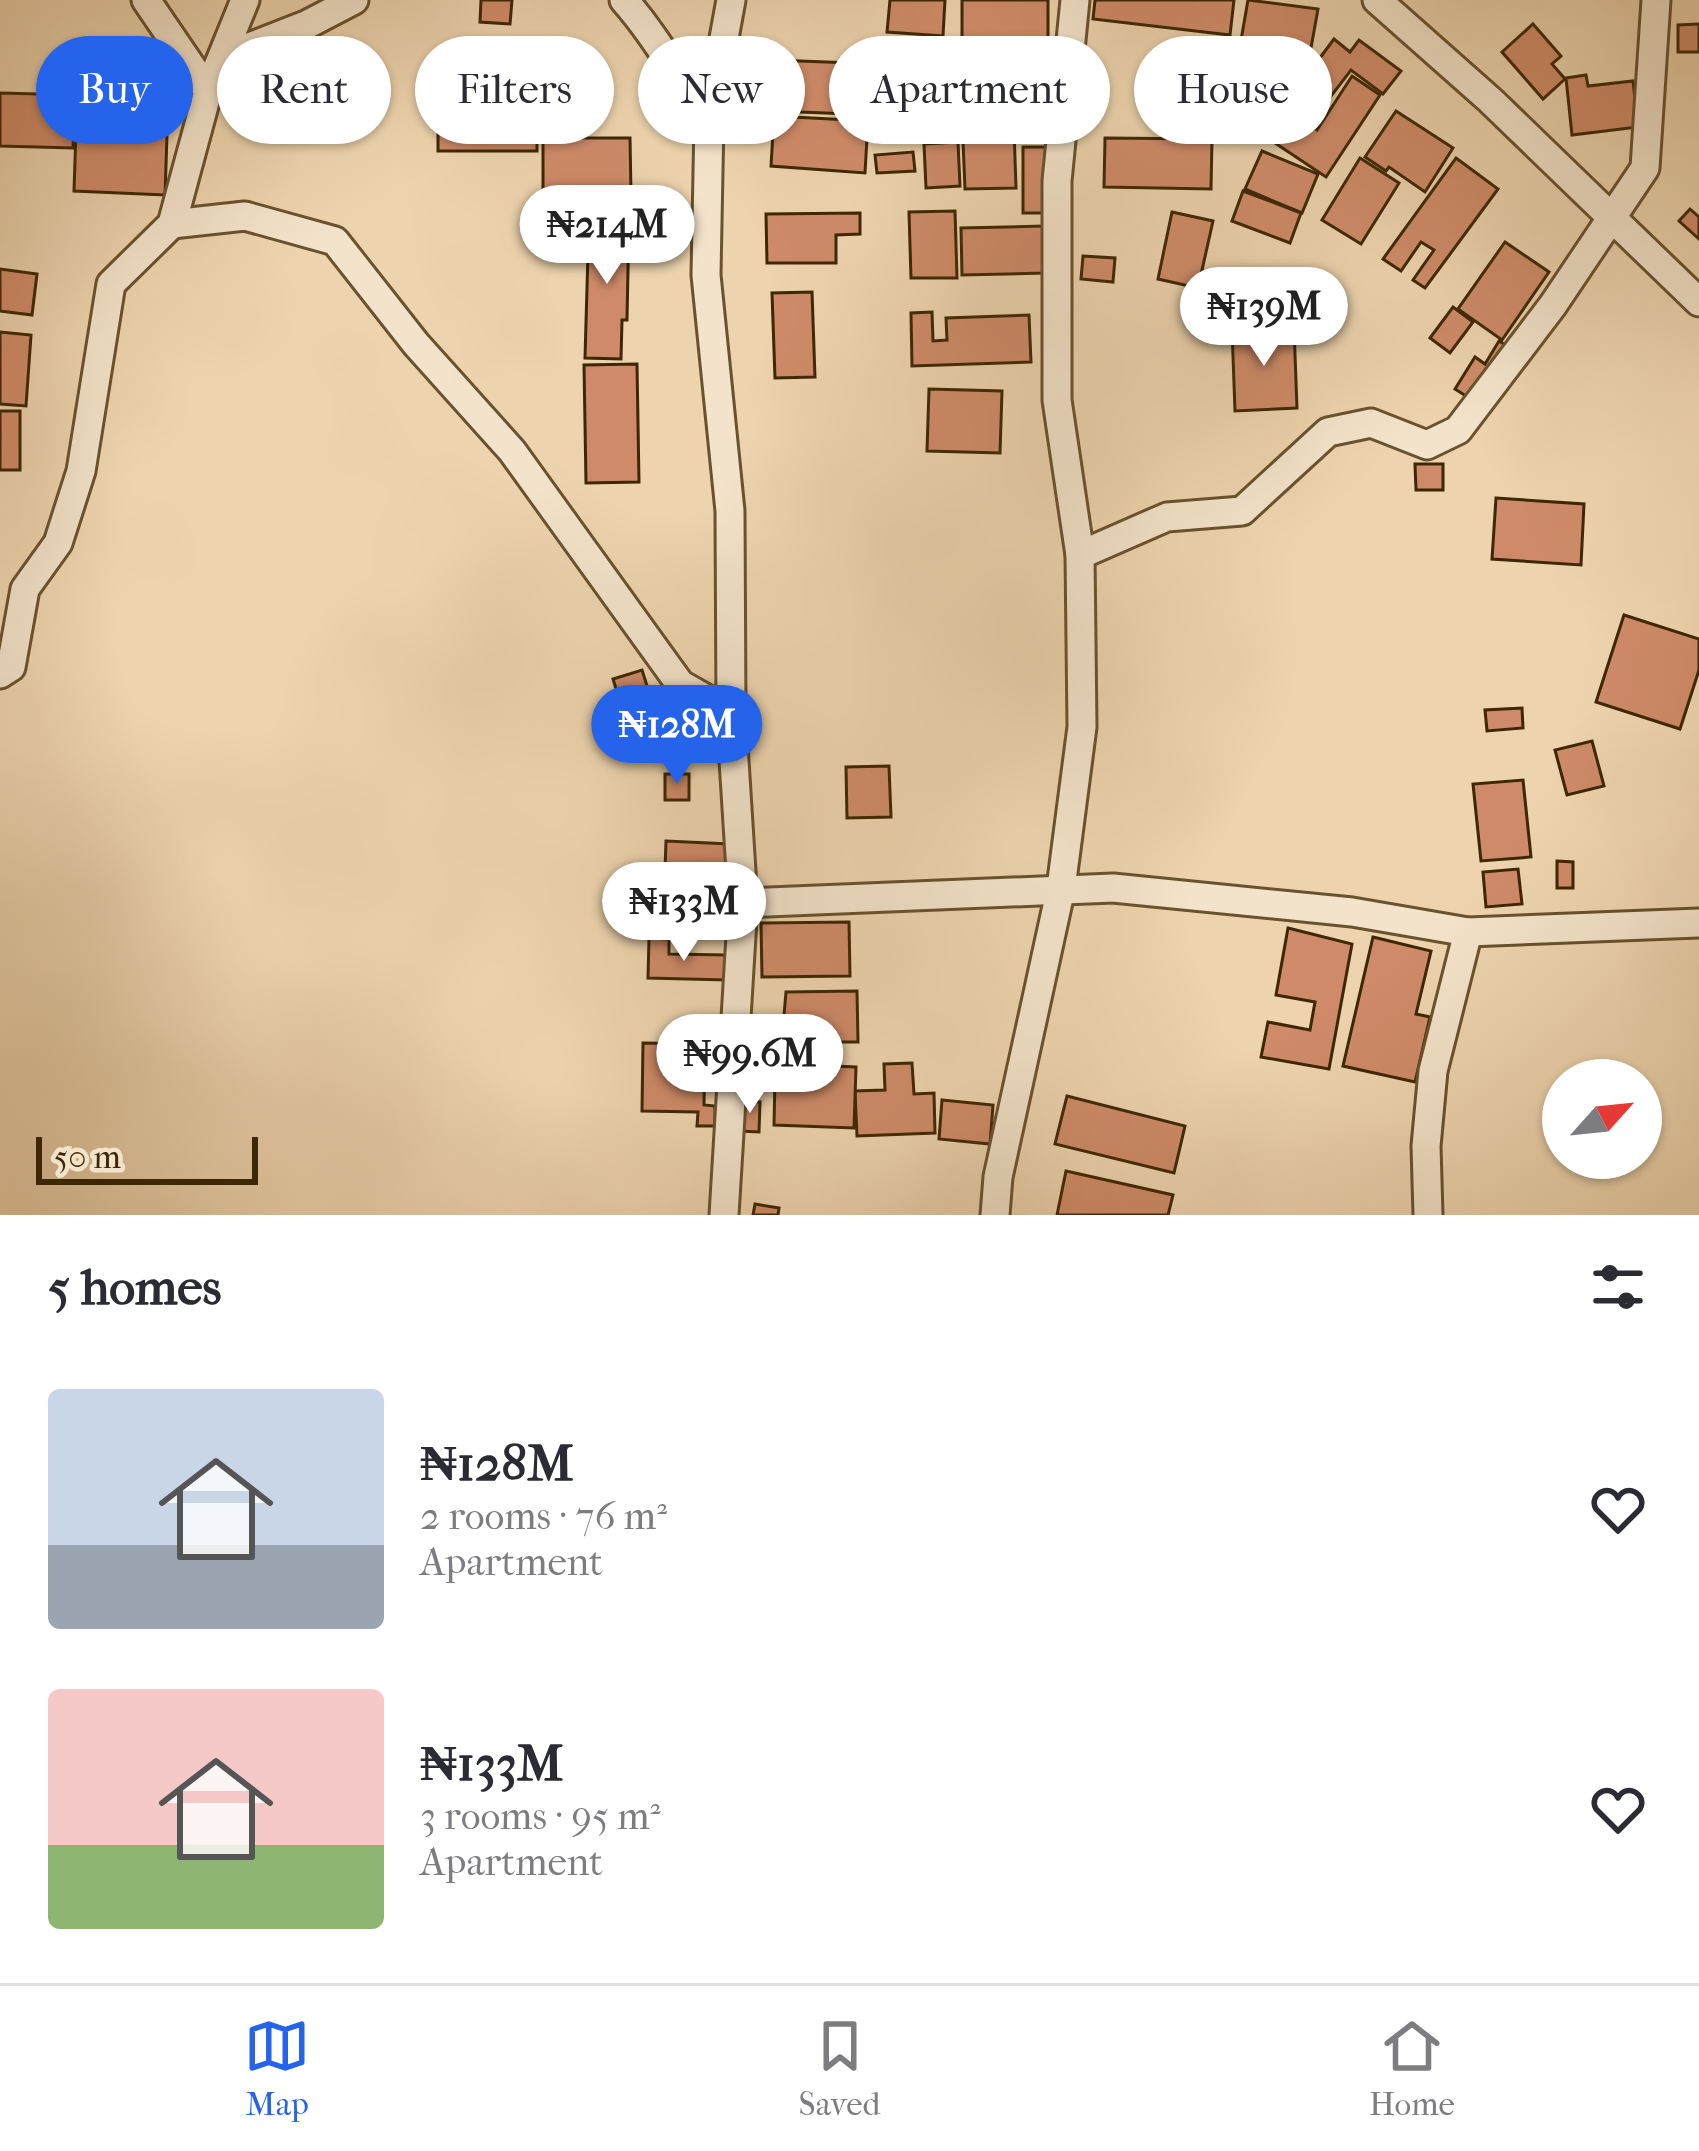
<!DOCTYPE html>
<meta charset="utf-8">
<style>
body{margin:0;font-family:"IM FELL French Canon",serif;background:#f2f2f3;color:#2b2b33;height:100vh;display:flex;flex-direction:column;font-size:45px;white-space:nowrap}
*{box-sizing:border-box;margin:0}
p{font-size:39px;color:#7c7c81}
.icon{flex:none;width:66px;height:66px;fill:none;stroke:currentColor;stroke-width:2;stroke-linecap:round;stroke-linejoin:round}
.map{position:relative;height:1215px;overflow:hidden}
.drawer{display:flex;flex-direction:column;background:#fff;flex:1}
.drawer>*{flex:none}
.hud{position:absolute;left:36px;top:36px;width:1629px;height:108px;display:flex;gap:24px}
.needle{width:78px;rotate:63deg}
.buttons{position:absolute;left:1542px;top:1059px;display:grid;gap:24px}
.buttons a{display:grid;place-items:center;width:120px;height:120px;border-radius:50%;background:#fff;box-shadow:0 3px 9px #0004;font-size:60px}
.scale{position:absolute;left:36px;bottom:30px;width:222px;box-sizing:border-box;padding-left:12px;border:6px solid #3d2704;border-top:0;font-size:33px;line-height:42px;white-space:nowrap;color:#3d2704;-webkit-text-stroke:9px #f3e3ca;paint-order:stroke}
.price{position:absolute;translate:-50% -102px;padding:0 27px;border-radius:42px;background:#fff;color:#222;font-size:39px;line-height:78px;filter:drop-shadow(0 3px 6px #0008)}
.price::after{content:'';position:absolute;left:50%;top:72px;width:36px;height:27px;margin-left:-18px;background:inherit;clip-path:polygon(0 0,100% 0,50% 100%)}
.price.on{background:#2563eb;color:#fff}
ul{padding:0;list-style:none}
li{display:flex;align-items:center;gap:36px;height:300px;padding:0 48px}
li span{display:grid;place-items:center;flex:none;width:336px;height:240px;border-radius:12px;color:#555}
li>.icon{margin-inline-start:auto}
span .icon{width:144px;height:144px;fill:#fffc;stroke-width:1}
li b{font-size:51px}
h2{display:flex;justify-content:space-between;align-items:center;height:144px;padding:0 48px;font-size:51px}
.chip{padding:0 42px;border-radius:54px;background:#fff;box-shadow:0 3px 9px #0004;font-size:42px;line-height:108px}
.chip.on{background:#2563eb;color:#fff}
.tabs{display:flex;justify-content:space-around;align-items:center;height:168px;border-top:3px solid #e1e1e2;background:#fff;font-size:33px;color:#7c7c81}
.tabs a{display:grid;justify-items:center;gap:6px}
.tabs .on{color:#2563eb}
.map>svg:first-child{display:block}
.building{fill:#cf8b69;stroke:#3d2704;stroke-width:3}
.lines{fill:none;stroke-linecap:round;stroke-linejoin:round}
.street-casing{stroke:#69522e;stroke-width:33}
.street{stroke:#f3e3ca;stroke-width:27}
</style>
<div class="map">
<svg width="1699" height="1215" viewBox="0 0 1699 1215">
<rect width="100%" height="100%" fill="#edd4ae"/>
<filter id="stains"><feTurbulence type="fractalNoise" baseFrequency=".00167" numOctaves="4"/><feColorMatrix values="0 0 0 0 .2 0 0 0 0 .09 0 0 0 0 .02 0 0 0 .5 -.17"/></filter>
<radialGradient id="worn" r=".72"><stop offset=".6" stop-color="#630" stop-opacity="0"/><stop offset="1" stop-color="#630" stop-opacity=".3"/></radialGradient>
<g class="building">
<polygon points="481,0 512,0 510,24 480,22"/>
<polygon points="890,0 945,0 943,36 887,32"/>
<rect x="962" y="0" width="86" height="46"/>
<polygon points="1095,0 1234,0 1230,35 1093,19"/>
<polygon points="1248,0 1318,9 1309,59 1240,46"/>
<polygon points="1533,24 1561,56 1552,64 1565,79 1543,99 1502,52"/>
<polygon points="1699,24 1699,52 1678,52 1678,25"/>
<polygon points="1334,39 1350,52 1359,40 1401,71 1383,94 1351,70 1315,117 1290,98"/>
<polygon points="952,51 953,74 932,75 930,52"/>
<polygon points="1243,51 1293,67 1273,130 1224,115"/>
<polygon points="775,60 877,64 875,115 774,111"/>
<polygon points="1012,69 1016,188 965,189 960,71"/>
<polygon points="1586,75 1588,86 1633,81 1638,127 1572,135 1566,78"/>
<polygon points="1352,76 1380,95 1326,177 1272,141 1291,112 1317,130"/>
<polygon points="955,88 958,134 928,135 925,89"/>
<polygon points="0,93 75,95 73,148 0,146"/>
<rect x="438" y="98" width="99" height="53"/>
<polygon points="1396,111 1453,148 1425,192 1389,167 1386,171 1365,157"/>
<polygon points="774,116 868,121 865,173 771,166"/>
<polygon points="878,122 914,123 915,142 878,142"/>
<polygon points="76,131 167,135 165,195 74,191"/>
<polygon points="543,138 630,138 631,193 543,192"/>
<polygon points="1105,138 1212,139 1211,189 1104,187"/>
<polygon points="958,142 960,186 926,188 924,144"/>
<rect x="1023" y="147" width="24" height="66"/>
<polygon points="1262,151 1318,174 1302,213 1245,189"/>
<polygon points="913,152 915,171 877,173 875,155"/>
<polygon points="1360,158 1399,183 1361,244 1322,220"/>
<polygon points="1456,158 1498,189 1425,288 1413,280 1434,250 1421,242 1401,271 1383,259"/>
<polygon points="1243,191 1301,213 1290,243 1232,221"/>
<polygon points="1690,209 1699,217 1699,239 1679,221"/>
<polygon points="955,211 957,278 911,278 909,212"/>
<polygon points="1172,212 1213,221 1198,288 1158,279"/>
<polygon points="860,213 860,234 836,235 836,263 767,263 766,214"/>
<polygon points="589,218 629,220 627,320 622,320 621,359 585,358"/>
<polygon points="1044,226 1045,273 962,275 961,228"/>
<polygon points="1505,242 1549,272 1502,340 1458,309"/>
<polygon points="1083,256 1115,258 1113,282 1081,279"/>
<polygon points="0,269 37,274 32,315 0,311"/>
<polygon points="812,292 815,377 775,378 772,293"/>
<polygon points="1453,307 1473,322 1450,353 1430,338"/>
<polygon points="932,312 933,341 947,340 946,318 1029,315 1031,362 912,366 911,313"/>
<polygon points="1294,327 1297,408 1235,411 1232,329"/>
<polygon points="0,332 31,335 26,406 0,404"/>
<polygon points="1499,341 1512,349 1477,403 1455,389 1475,357 1485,364"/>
<polygon points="637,364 639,482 586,483 584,365"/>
<polygon points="929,389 1002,391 1000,453 927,451"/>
<rect x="0" y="411" width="20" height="59"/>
<polygon points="1415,464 1443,464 1443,490 1416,490"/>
<polygon points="1496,498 1584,504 1581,565 1492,559"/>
<polygon points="1624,615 1699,639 1699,670 1680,729 1596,702"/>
<polygon points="642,670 648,689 619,698 613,679"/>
<polygon points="1522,708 1523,728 1487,731 1485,710"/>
<polygon points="665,731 717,733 717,756 665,754"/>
<polygon points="1592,741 1604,786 1567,795 1555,750"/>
<polygon points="889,766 891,817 847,818 846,767"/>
<rect x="665" y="774" width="24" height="26"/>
<polygon points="1523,780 1531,857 1481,861 1473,784"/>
<polygon points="666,841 729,844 726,928 663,925"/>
<polygon points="1557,861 1573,862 1573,888 1557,888"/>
<polygon points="1518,869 1522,904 1486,907 1483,872"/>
<polygon points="849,922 850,976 762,977 761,923"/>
<polygon points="1288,928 1352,944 1329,1069 1261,1057 1268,1022 1310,1030 1315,1002 1276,995"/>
<polygon points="1373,937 1431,951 1416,1014 1430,1017 1415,1082 1343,1066"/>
<polygon points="649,938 669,939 669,954 727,955 727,980 648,978"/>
<polygon points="857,991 858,1042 787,1042 787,1027 783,1027 786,992"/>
<polygon points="643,1043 705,1044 704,1105 715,1106 715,1126 697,1126 698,1112 642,1111"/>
<polygon points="912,1063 914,1094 934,1093 935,1133 857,1136 855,1091 885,1090 884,1064"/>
<polygon points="805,1065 856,1067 854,1128 774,1125 775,1077 805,1078"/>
<polygon points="1067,1096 1185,1126 1174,1173 1055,1144"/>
<polygon points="942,1100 993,1105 990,1144 939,1139"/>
<polygon points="741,1101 760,1102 759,1132 740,1131"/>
<polygon points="1066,1171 1173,1195 1168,1215 1057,1215"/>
<polygon points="755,1204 779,1208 778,1215 753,1215"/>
</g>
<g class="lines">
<g class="street-casing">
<g id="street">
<polyline points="146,0 208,91"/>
<path d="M624,0C656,36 680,81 709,120"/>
<polyline points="1377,0 1490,100 1699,302"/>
<polyline points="224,57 308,24 354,0"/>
<polyline points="172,224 245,216 335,241 416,344 512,451 680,684 731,713"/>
<polyline points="1080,555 1167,517 1242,511 1328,432 1371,423 1427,445 1458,430 1553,305 1645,168 1656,0"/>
<polyline points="0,674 11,667 25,589 58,543 81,471 111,284 172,224 208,91 245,0"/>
<polyline points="743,903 1113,888 1352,912 1468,932 1699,923"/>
<polyline points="724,1215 743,903 731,713 730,511 706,275 709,120 731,0"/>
<polyline points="995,1215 998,1177 1061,888 1082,727 1080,555 1057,400 1057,181 1075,0"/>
<polyline points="1428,1215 1426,1146 1433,1071 1468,932"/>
</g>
</g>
<use href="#street" class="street"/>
</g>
<rect width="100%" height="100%" filter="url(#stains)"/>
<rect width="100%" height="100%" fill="url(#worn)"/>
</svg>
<div class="buttons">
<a><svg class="needle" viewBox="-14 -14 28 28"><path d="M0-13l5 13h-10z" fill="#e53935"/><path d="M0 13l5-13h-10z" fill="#7c7c81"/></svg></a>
</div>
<div class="scale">50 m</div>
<b class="price" style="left:607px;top:287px">₦214M</b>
<b class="price" style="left:1264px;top:369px">₦139M</b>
<b class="price on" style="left:677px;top:787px">₦128M</b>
<b class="price" style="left:684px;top:964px">₦133M</b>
<b class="price" style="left:750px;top:1116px">₦99.6M</b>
<div class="hud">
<a class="chip on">Buy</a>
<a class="chip">Rent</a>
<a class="chip">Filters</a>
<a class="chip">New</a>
<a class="chip">Apartment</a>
<a class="chip">House</a>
</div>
</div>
<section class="drawer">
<h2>5 homes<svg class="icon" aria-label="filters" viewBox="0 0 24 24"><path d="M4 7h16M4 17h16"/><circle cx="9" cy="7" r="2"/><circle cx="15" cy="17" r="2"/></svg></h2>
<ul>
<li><span style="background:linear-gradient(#c9d6e8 65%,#9aa5b1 0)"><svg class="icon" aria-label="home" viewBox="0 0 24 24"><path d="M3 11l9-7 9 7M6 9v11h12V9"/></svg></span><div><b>₦128M</b><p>2 rooms · 76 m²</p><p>Apartment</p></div><svg class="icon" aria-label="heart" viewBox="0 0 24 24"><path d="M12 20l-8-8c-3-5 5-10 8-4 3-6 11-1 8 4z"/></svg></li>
<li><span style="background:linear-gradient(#f6c9c9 65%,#8fb573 0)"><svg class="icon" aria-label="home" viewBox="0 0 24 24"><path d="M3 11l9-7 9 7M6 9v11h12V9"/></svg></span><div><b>₦133M</b><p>3 rooms · 95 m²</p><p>Apartment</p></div><svg class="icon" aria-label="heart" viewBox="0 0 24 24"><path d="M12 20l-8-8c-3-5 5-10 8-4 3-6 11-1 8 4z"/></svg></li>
</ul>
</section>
<nav class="tabs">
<a class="on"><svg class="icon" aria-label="map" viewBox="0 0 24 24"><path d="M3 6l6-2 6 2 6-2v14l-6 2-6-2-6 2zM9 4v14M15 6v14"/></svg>Map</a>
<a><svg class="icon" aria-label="saved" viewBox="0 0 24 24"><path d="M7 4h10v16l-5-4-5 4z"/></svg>Saved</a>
<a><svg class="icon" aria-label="home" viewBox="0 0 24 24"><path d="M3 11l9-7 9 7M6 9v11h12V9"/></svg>Home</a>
</nav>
